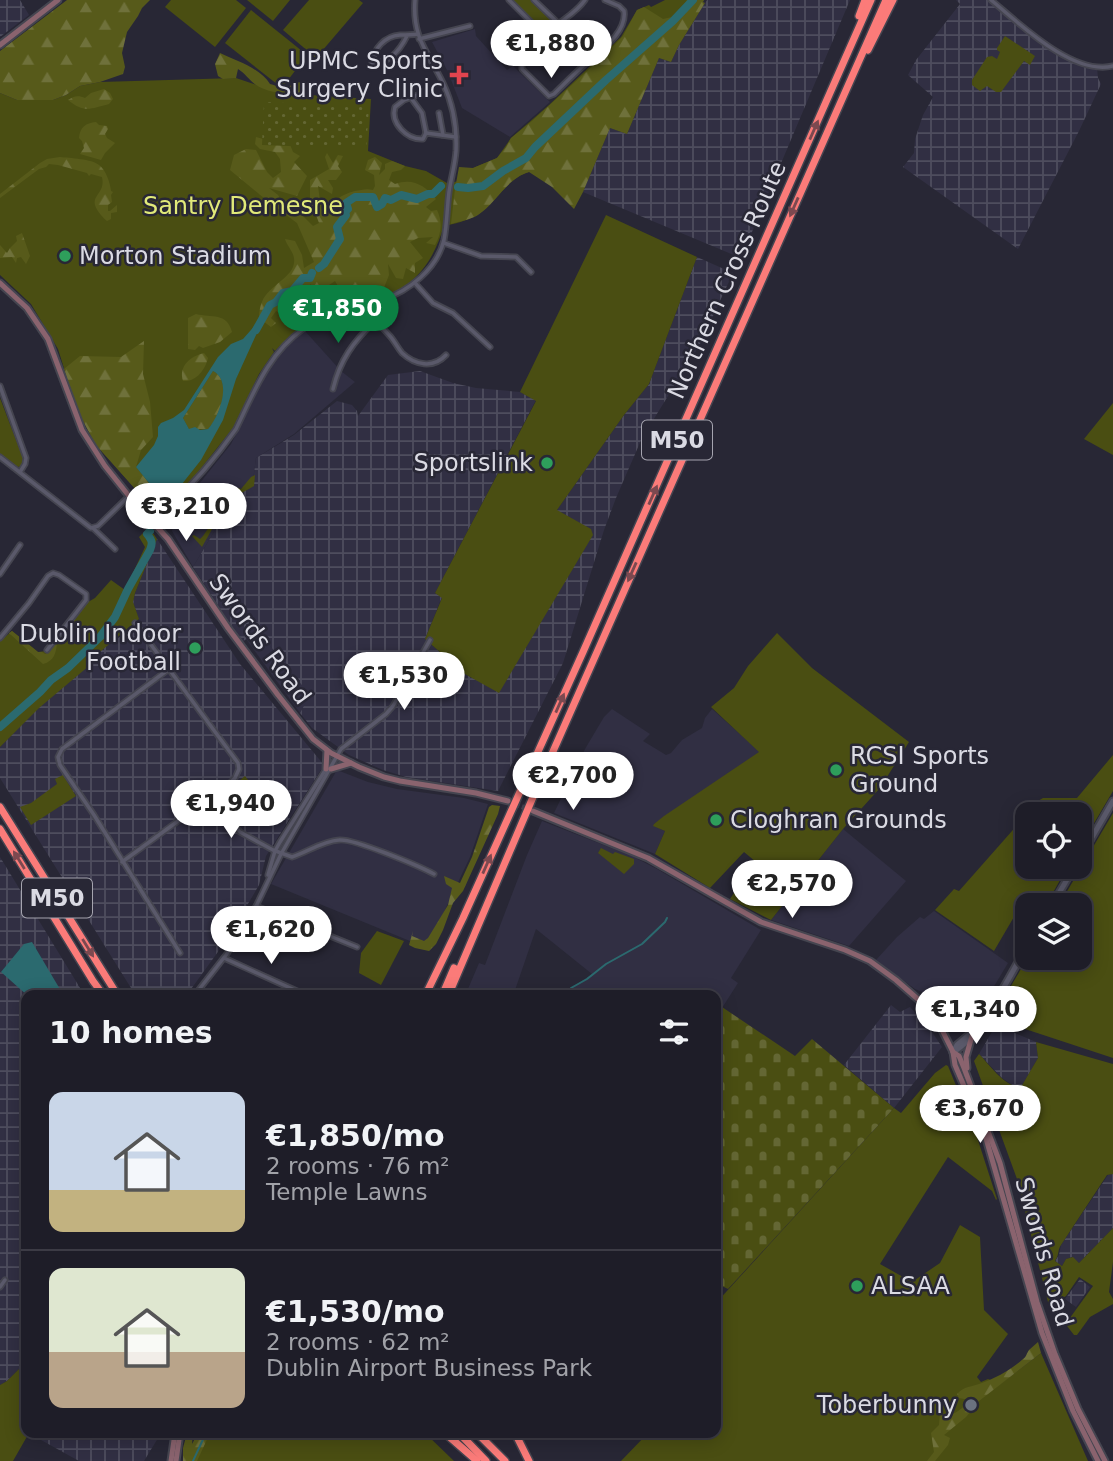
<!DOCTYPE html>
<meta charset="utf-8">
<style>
body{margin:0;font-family:"DejaVu Sans",sans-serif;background:#262630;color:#f1f3f6;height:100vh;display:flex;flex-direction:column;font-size:26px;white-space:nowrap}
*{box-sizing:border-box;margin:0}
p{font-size:23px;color:#a1a2a8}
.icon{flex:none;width:38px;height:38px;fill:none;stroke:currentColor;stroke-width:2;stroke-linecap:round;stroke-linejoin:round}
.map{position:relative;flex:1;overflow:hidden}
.side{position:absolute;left:21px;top:990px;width:700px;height:448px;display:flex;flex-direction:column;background:#1e1d28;border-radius:14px;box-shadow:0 4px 18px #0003,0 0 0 2px #3c3b45}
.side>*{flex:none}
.controls{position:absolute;left:1015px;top:802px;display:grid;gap:14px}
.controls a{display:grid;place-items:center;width:77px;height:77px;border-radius:14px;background:#1e1d28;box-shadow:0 4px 18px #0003,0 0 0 2px #3c3b45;font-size:35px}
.price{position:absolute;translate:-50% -60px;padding:0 16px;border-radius:24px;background:#fff;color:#222;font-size:23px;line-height:46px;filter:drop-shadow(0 2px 4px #0008)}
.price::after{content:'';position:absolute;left:50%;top:42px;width:21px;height:16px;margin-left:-10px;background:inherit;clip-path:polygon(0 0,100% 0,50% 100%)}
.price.current{background:#0b8043;color:#fff}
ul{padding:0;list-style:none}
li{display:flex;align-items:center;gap:21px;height:175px;padding:0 28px}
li+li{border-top:2px solid #3c3b45}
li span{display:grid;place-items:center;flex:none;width:196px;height:140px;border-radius:14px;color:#555}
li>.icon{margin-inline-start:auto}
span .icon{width:84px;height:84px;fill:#fffc;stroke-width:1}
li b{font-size:30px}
h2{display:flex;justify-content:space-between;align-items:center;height:84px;padding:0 28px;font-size:30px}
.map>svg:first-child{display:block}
.built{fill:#312f43}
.industrial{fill:url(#industrial-grid)}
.green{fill:#4a4e12}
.forest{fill:url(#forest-firs)}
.cemetery{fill:url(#cemetery-stones)}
.garden{fill:url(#garden-dots)}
.water{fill:#2b6a6f;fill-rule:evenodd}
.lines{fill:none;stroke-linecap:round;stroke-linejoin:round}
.stream{stroke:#2b6a6f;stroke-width:2}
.river{stroke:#2b6a6f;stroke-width:8}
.secondary-tunnel{stroke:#43424f;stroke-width:5;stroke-dasharray:5 2.5;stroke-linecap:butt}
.minor-casing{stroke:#454550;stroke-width:7}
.tertiary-casing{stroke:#454550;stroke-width:9}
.secondary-casing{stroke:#454550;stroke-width:9}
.motorway-casing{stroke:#454550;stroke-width:10}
.minor{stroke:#5a596a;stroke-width:3.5}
.tertiary{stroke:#5a596a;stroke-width:5}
.secondary{stroke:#8a636e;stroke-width:5}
.motorway{stroke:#fb7b79;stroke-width:7}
.oneway{fill:#7c4950}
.health-dot{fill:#e0444e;stroke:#282735;stroke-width:2.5}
.leisure-dot{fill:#2e9e5b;stroke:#282735;stroke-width:2.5}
.worship-dot{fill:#6b7280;stroke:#282735;stroke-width:2.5}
.labels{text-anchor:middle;stroke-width:5;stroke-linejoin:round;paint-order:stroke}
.shield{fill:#282735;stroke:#a5a4af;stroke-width:2}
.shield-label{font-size:23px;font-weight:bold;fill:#dadae3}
.poi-label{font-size:24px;fill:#dadae3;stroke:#282735;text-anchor:end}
.park-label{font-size:24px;fill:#e1e979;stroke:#282735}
.street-label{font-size:24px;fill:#dadae3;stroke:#282735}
</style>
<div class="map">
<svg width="1113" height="1461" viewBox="0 0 1113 1461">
<defs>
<pattern id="industrial-grid" width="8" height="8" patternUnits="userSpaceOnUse" patternTransform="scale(1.75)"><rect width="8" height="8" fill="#312f43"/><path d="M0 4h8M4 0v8" fill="none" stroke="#4e4d5e"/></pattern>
<pattern id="forest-firs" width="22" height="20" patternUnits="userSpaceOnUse" patternTransform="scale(1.75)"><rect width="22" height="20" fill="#575a1a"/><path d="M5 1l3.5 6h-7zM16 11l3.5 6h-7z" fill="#6f713b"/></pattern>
<pattern id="cemetery-stones" width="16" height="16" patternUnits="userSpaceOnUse" patternTransform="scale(1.75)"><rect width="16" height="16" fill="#4a4e12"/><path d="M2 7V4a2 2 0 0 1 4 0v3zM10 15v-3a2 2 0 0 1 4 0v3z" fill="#646734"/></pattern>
<pattern id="garden-dots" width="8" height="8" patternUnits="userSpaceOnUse" patternTransform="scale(1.75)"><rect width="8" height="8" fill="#4a4e12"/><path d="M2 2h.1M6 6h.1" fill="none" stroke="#646734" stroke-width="1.8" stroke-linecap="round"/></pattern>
</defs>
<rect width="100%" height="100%" fill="#282735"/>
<g class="built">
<polygon points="475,29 476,36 507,70 513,66 550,102 510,137 462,108 448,72 432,42"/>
<polygon points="305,331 341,371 355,382 294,434 256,458 253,481 239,490 193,567 172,531 176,513 231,444 274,360 284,348"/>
<polygon points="258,631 311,695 300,713 246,639"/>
<polygon points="612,709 650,734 643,741 666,755 671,753 682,740 702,728 705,718 712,709 760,752 654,824 654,826 665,831 655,854 554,813 585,749 604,717"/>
<polygon points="337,770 368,782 397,789 464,798 488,804 470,857 427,948 271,884"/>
<polygon points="542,821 632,856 657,869 761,930 731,978 738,983 722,1008 716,1003 716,996 700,996 695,993 693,996 564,996 567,991 592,974 536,929 513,996 465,996 479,963 485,965 527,855"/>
<polygon points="843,829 906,881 849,946 771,920"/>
<polygon points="934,911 1008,963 969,1028 941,1000 915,989 876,960 897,937 920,917 924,919"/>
</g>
<g class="industrial">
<polygon points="0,0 20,0 29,15 0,37"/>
<polygon points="707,0 850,0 741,258 583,192 610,128 627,134 659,58 671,62 679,45"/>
<polygon points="956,0 991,0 1055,51 1078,63 1097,68 1098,78 1101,84 1079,131 1018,249 903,167 914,153 915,139 923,115 933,97 908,75 916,60 960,4"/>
<polygon points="697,257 733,273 699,346 642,438 616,498 604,530 563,663 498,791 406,777 383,770 349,755 312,728 300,713 310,695 258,631 242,642 193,567 239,490 253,481 256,458 294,435 337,401 352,405 357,411 358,416 388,375 420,371 453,383 476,388 520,392 536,400 435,593 442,597 425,639 449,660 454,668 499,692 546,612 557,510 624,415 649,384"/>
<polygon points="157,539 240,664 324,765 266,856 259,885 228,938 186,996 136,996 0,778 0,747 89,655 125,634 139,620 133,602 135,593"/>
<polygon points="0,857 85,996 26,996 26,1362 7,1381 0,1385"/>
<polygon points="891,1005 900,1012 910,1007 928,1026 942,1047 894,1108 844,1065"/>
<polygon points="996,1025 1036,1042 1038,1058 1021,1087 1015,1087 1002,1078 979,1054"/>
<polygon points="1113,1174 1113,1228 1079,1263 1072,1257 1066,1259 1062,1266 1055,1261 1059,1255 1061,1245 1108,1175"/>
<polygon points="1080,1279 1090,1287 1076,1307 1065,1299"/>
<polygon points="33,1433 159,1433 158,1438 144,1461 79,1461 32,1435"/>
</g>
<g class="green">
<polygon points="171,0 236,0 246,8 215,47 165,7"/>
<polygon points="247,0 290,0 273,21"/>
<polygon points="309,0 359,0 363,3 316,58 283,30"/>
<polygon points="512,0 532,0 552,20 553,25 547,31 543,31"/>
<path d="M665,0H704L529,172C507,178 496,204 477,215C467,221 454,224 444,226C434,258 420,281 389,295C371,303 350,305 332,312C309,321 292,333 275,351L272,348L274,352L259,374L233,428L180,495L169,505L161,504L159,509L153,503L146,501L96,445L77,410L58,349L31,304L0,275V93L17,100H53L66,95L80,86L100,82L236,78L280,93L371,99L368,151L405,166L426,171L447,183L460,181L473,168L497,158L511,138L549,105L621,37L637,10L649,5L651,7Z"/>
<polygon points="251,10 307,55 282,88 225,43"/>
<polygon points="1005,36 1035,56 1030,65 1024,61 1001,92 996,92 987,86 980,91 972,85 972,80 987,57 992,56 997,59 1000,52 997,50 997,48"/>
<polygon points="606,215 697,257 649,384 624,415 557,510 591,529 593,535 499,693 454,668 449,660 425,639 442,598 435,593 536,401 520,392"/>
<polygon points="0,398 23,458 23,464 19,467 14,466 0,455"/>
<polygon points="1113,403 1113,455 1084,439"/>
<path d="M255,475L254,486C246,491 238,494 231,501C221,512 210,533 202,547L192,536L194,535L200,539L203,536L234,490L238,488L241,489L251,477Z"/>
<polygon points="149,527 157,539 135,593 133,602 139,619 94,657 96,660 39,708 0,747 0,641 12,631 38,652 46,651 88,602 95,598 111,580 125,590 145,547 139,537"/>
<polygon points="777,633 812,668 909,742 880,788 843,829 771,920 730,899 737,888 736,887 756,862 744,852 710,888 655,854 665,831 653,826 654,824 664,816 759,752 711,707 734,688 748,666"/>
<polygon points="1113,755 1113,791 1080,847 1080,814 1027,814 1027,866 1068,866 1046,905 1027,905 1027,915 1018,910 994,951 935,910 954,889 959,891 1012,831 1031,805 1043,798 1077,798"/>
<polygon points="63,775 76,796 31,825 20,807 31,803 57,784 55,779"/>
<polygon points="245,776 252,785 228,802 237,814 232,818 222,805 219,798"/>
<polygon points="1113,813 1113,1058 1022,1028 1003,1019 997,1019 999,1015 998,1008 1028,957 1080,957 1080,905 1059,905"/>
<polygon points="601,848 613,854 615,852 634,859 634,864 624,874 598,853"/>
<polygon points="377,931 404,941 381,985 359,973 361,953"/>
<path d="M1036,1042L1113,1064V1174L1107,1175L1061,1245C1057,1251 1060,1253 1055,1261L1062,1266L1066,1259L1073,1257L1079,1263L1113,1228V1262L1109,1292L1113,1299V1304L1090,1317L1077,1335H1074L1067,1326V1322L1093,1286L1079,1277L1066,1296L1049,1306L1017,1179L974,1061L979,1054C990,1065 1004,1087 1021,1087L1038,1058Z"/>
<polygon points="946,1065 948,1066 976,1134 997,1199 996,1200 992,1191 948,1157 880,1264 912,1282 940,1263 960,1225 980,1237 984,1310 1008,1334 977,1377 981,1382 988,1379 1000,1384 1041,1353 1088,1461 621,1461 648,1433 716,1433 716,1303 894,1108 901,1113 935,1073"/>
<polygon points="26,1362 26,1433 29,1433 13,1461 0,1461 0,1385 7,1381"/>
<polygon points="209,1433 425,1433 454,1461 196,1461"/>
</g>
<g class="forest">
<polygon points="67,0 150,0 142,8 138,16 127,32 122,53 125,67 123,74 100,82 80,86 66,95 53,100 17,100 0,93 0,51"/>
<path d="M687,0H704L703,2L705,3L679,45L671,62L659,58L627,134L610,128L583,192L574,209L552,187L529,172C507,178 496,203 478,215C470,220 460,221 451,224L455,189L459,167L473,168L497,158L506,147L511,138L532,121L607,53L623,36L637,10L644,7L663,19L677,16Z"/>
<path d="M220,53C237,61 260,68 270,84C278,86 283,90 291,90L289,87L294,83L303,82L313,95C294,94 272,95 256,85C249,80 245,73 238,69L236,78L223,79L218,76L215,64Z"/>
<path d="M104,89L110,93L113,99L109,104C90,109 84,113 68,100C74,96 78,95 85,98L91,93Z"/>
<path d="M96,122L99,125L107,126L108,129L105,134L107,138L115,143L105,153L101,160L80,154L84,148L82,141L79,138C80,127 86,123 96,122Z"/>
<path d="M256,137L270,141L289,142L293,152L300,156L294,162L307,176L297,196L269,188L278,195L282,202L303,205L302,215L313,226L319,223L316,215L310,209V180L329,169L325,157L327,153L333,163L338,155L343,156L338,166L342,172L336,180H328L333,188L332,194L318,186L321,209L324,212C333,201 340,195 355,191C362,190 366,188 373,190L375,186L374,175L365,170L368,160L375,157L382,163L379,175L385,169V164L392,161L405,166L401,170L392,172L389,180L395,184C413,178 424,185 436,199L426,207L431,211L437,210C443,223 441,234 435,245L426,243L433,237L418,238L410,242L423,258L415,263V273L406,268L403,279L396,278L388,264L389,275L383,290L377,294C374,294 370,294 366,294C354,291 356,285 341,291L335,281L320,291L310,284L313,291C306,297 302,298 295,293L288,300L291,309L284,315L276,311L271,318L276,323L271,327L259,318C259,313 260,306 262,302C269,284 297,277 294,258C293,251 287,246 285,239L295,241L302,255L304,268L314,262L297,223L270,203L230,170L234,155L246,149L256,150L267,172L273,178L281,172L280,159L275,152L260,149L255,144Z"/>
<path d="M60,157C69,158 92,159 99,165C106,170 110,183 111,191L113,192L111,195L112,202L108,205V211H110L117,205V212L111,213V219L107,221C80,195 107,198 102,177L91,174L89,176L87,173L58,165L49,164L46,167L39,169L0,198V194L40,163L47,159Z"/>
<polygon points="22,233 30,256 26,264 21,257 17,258 16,263 12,257 0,258 0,245 7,253 10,248 17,241 16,236"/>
<path d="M196,314C211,318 227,312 232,332L220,342L203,348L199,346L195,350L188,349V318Z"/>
<polygon points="144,341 143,374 150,402 153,437 141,450 136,467 162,499 159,509 153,503 146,501 96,445 77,410 64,369 80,356 121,357"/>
<path d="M204,353L208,358C205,370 196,382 183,381C178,366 191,356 204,353Z"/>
<path d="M213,371C233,381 220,416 208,429H189L183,418Z"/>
<path d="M12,631L38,652H42L45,654L48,653L55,642L57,643C56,653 54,661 43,664L9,633Z"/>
<polygon points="492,805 500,806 498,814 463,891 453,903 443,930 436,944 429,951 415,948 409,945 413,931 412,936 424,941 428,938 448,905 452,888 446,884 444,876 460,883 472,857 489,807"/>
<path d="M1038,1342L1041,1353L979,1401L966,1417L944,1435L950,1438L948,1445L935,1461H927L934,1452L931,1433L939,1425L940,1414C953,1418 962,1409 970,1400L959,1398L957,1394C964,1386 972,1387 982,1383C996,1378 1012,1369 1023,1359C1027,1356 1026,1354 1029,1350C1032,1347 1035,1345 1038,1342Z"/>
<polygon points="187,1433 193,1433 192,1444 198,1433 210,1433 197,1461 183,1461 183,1448"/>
</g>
<polygon class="cemetery" points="716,1003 795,1056 812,1039 894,1108 728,1289 716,1283"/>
<polygon class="garden" points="264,102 369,107 366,149 262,145"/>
<g class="water">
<path d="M258,322H260L261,324L236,379L223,420L201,460L178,489L165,500L162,499L136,467L154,445L158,436V427L161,423L173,418L184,410L218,357L231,344L243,339ZM213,371C233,381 219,417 208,429L200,430L195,427L189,429L183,418Z"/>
<polygon points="32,942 64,996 28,996 1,972 24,944"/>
</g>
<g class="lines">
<g class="stream">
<polyline points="565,996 571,988 587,979 606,964 642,944 665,922 667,918"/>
<polyline points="193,1461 206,1433"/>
</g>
<g class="river">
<polyline points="458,187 468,188 483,186 503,171 526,158 535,147 606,80 673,21 693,0"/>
<polyline points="319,268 324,264 340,239 337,227 346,215 345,212 348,209 346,203 355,197 373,197 377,207 382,204 385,198 391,200 401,195 417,199 428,194 433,194 441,186"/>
<polyline points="256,330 270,305 276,302 283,293 292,291 303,278 310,278 312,273"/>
<path d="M0,727L40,692L51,680L68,668L100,637L115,617L128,589L150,550C153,543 152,540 147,534L150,531"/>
</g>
<polyline class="secondary-tunnel" points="508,801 530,810"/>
<g class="minor-casing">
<g id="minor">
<polyline points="509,0 545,36"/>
<polyline points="534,0 558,23"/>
<path d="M585,0C576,13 563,19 551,30C539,41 532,53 522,65V69L549,96L554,94C566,82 578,70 591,59C604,48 627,31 624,11L619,6L605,0"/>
<path d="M991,0C1020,24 1073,76 1113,66"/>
<path d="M407,36C400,50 389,64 372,63C373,49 385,36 400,35C406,35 411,35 418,34"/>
<polyline points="419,39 470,26"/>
<path d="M423,93L404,100L395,107C390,123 407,140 423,139L426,133L456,137"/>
<polyline points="411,98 422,113 426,133"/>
<polyline points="439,113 443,135"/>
<polyline points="444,243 481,256 516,257 531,272"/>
<polyline points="415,283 433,303 453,313 490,347"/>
<path d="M365,305C370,319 380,324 389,335C394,340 397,347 402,353C415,365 433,369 446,355"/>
<polyline points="0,386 26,458 25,464 20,472"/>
<path d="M333,389C340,360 353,342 375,321"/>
<polyline points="0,457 91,528 98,526 129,496"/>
<path d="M153,522C184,494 212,463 236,429C254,392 268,354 303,329C326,311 355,309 382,300C409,291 437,269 444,240C447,224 447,208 449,192C451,178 455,165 456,151C457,128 453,104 443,83C428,52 412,38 415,0"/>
<polyline points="93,528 115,549"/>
<polyline points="0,574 20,545"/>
<polyline points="0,638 29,603 48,576 53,573 59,575 86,594 86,600 47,650"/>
<polyline points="169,669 62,749 58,757 60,765 94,815 180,953"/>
<path d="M212,797L240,832L273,850L292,857C307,852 323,841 339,840C353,838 419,866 434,874"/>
<polyline points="122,862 230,783 235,778 239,769 238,763 135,623"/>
<polyline points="268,875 275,851 280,842 326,769"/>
<polyline points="256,906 357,947"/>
<polyline points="224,958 308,996"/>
<polyline points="194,996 226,955 249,921 281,854 341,749 386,714 393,706 430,640"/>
<polyline points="0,1287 5,1280"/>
</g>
</g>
<g class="tertiary-casing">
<g id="tertiary">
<polyline points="1080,858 1113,801"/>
<polyline points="1052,905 1075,866"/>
<path d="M953,1052C978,1040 1012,972 1027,946"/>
<polyline points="953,1052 957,1045 970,1034"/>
</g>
</g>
<g class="secondary-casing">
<g id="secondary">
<polyline points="0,45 58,0"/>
<polyline points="0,283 27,308 48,339 82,430 105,466 129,496 168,539 228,628 278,695 313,739 331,753 359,767 384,777 400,781 476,793 508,801"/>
<polyline points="326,769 327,750"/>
<polyline points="331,769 351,763"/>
<polyline points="533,811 648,858 761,922 845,950 870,961 896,980 920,1001 941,1028 953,1052 959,1056 964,1068 1000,1163 1037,1302 1055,1354 1078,1409 1105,1461"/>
<polyline points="953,1052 955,1065 985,1135 1042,1333 1073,1411 1098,1461"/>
<polyline points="967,1068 966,1057 972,1036"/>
<polyline points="171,1461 175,1433"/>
<polyline points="176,1461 180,1433"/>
</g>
</g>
<g class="motorway-casing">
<g id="motorway">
<polyline points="859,16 865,0"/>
<polyline points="868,50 893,0"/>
<polyline points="0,807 118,996"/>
<polyline points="0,829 93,981 104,996"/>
<polyline points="425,996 463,918 583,652 871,0"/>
<polyline points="442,996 454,968"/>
<polyline points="448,996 539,783 886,0"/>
<polyline points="445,1433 477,1461"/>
<polyline points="459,1433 486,1461"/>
<polyline points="477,1433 505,1461"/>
<polyline points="515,1433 529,1461"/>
</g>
</g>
<use href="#minor" class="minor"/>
<use href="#tertiary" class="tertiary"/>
<use href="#secondary" class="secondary"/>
<use href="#motorway" class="motorway"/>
</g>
<defs><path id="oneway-solid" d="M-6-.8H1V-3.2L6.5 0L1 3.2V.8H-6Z" transform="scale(1.75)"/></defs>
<g class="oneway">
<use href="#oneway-solid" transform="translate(814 130) rotate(-66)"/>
<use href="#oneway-solid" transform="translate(794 207) rotate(114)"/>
<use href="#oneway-solid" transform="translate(653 495) rotate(-66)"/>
<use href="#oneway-solid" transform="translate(632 572) rotate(114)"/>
<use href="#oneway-solid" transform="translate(560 703) rotate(-66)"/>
<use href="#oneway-solid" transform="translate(19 860) rotate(-122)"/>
<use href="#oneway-solid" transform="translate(487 864) rotate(-66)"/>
<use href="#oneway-solid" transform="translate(88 948) rotate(58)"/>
</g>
<path class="health-dot" d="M455.5 64.5h7v7h7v7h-7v7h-7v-7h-7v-7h7z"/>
<g class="leisure-dot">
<circle cx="65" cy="256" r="7"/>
<circle cx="547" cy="463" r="7"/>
<circle cx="195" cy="648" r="7"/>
<circle cx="836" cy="770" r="7"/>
<circle cx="716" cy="820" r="7"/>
<circle cx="857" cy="1286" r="7"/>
</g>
<circle class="worship-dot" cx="971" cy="1405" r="7"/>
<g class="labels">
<g class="shield">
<rect x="642" y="420.5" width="70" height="39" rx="5"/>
<rect x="22" y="878.5" width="70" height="39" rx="5"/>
</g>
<g class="shield-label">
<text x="677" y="448">M50</text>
<text x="57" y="906">M50</text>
</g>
<g class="poi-label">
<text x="443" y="69">UPMC Sports<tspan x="443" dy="28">Surgery Clinic</tspan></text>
<text x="79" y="264" text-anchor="start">Morton Stadium</text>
<text x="533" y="471">Sportslink</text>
<text x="181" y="642">Dublin Indoor<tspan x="181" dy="28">Football</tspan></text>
<text x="850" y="764" text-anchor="start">RCSI Sports<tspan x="850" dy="28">Ground</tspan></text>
<text x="730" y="828" text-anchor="start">Cloghran Grounds</text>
<text x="871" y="1294" text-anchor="start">ALSAA</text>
<text x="957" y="1413">Toberbunny</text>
</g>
<g class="park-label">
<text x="243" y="214">Santry Demesne</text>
</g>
<g class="street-label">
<text transform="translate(727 280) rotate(-66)" y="8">Northern Cross Route</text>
<text transform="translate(260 639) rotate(54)" y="8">Swords Road</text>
<text transform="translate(1044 1252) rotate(74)" y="8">Swords Road</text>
</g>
</g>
</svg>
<div class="controls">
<a><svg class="icon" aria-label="locate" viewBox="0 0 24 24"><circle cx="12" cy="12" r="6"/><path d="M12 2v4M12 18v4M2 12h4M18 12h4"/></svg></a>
<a><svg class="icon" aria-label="layers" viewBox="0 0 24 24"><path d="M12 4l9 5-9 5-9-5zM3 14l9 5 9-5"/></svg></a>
</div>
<b class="price" style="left:551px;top:80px">€1,880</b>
<b class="price current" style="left:338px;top:345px">€1,850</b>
<b class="price" style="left:186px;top:543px">€3,210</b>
<b class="price" style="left:404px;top:712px">€1,530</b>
<b class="price" style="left:573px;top:812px">€2,700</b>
<b class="price" style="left:231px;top:840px">€1,940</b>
<b class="price" style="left:792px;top:920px">€2,570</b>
<b class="price" style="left:271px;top:966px">€1,620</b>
<b class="price" style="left:976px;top:1046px">€1,340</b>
<b class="price" style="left:980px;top:1145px">€3,670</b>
<section class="side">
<h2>10 homes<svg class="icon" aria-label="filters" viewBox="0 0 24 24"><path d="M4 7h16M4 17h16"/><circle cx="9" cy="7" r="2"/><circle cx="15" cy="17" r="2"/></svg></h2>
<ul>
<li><span style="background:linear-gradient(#c9d6e8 70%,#c2b280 0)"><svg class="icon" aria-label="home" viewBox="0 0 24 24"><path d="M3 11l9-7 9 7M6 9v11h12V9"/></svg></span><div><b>€1,850/mo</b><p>2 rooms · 76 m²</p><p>Temple Lawns</p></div></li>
<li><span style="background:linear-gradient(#dfe7d0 60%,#b9a48a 0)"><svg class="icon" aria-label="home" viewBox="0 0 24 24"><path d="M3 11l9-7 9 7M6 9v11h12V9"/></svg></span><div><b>€1,530/mo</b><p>2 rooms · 62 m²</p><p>Dublin Airport Business Park</p></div></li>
</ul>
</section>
</div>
